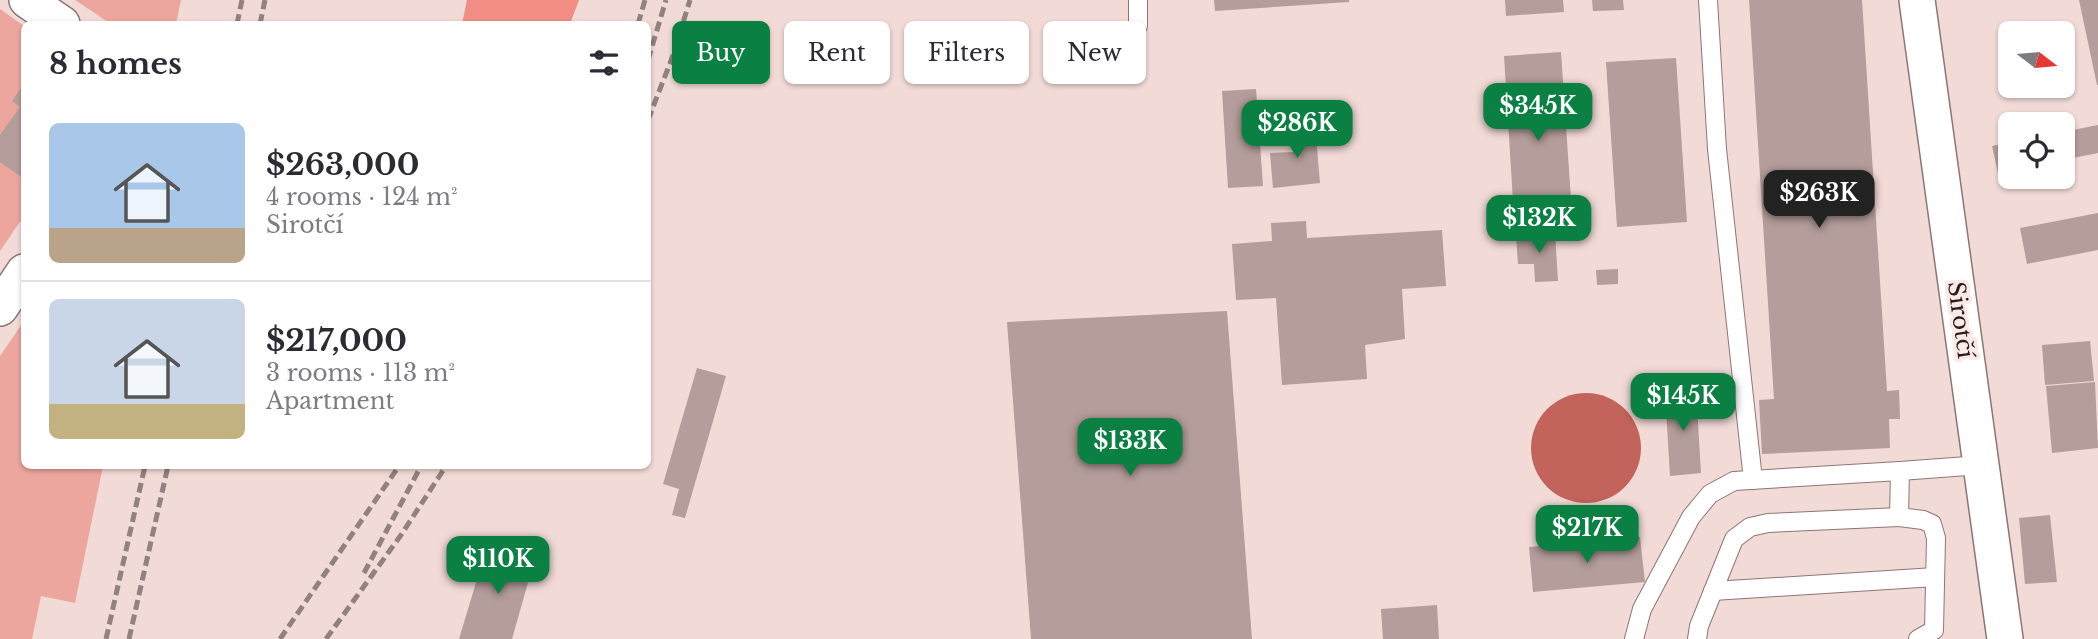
<!DOCTYPE html>
<meta charset="utf-8">
<style>
body{margin:0;font-family:"Libre Baskerville",serif;background:#f2f2f3;color:#2b2b33;height:100vh;display:flex;flex-direction:column;font-size:26px;white-space:nowrap}
*{box-sizing:border-box;margin:0}
p{font-size:23px;color:#7c7c81}
.icon{flex:none;width:38px;height:38px;fill:none;stroke:currentColor;stroke-width:2;stroke-linecap:round;stroke-linejoin:round}
.map{position:relative;flex:1;overflow:hidden}
.side{position:absolute;left:21px;top:21px;width:630px;height:448px;display:flex;flex-direction:column;background:#fff;border-radius:10px;box-shadow:0 2px 5px #0004}
.side>*{flex:none}
.banner{position:absolute;left:672px;top:21px;width:665px;height:63px;display:flex;gap:14px}
.needle{width:46px;rotate:106deg}
.buttons{position:absolute;left:1998px;top:21px;display:grid;gap:14px}
.buttons a{display:grid;place-items:center;width:77px;height:77px;border-radius:10px;background:#fff;box-shadow:0 2px 5px #0004;font-size:35px}
.price{position:absolute;translate:-50% -60px;padding:0 16px;border-radius:14px;background:#0b8043;color:#fff;font-size:23px;line-height:46px;filter:drop-shadow(0 2px 4px #0008)}
.price::after{content:'';position:absolute;left:50%;top:42px;width:21px;height:16px;margin-left:-10px;background:inherit;clip-path:polygon(0 0,100% 0,50% 100%)}
.price.selected{background:#222;color:#fff}
ul{padding:0;list-style:none}
li{display:flex;align-items:center;gap:21px;height:175px;padding:0 28px}
li+li{border-top:2px solid #e1e1e2}
li span{display:grid;place-items:center;flex:none;width:196px;height:140px;border-radius:10px;color:#555}
li>.icon{margin-inline-start:auto}
span .icon{width:84px;height:84px;fill:#fffc;stroke-width:1}
li b{font-size:30px}
h2{display:flex;justify-content:space-between;align-items:center;height:84px;padding:0 28px;font-size:30px}
.tag{padding:0 24px;border-radius:10px;background:#fff;box-shadow:0 2px 5px #0004;font-size:24px;line-height:63px}
.tag.selected{background:#0b8043;color:#fff}
.map>svg:first-child{display:block}
.green{fill:#eca69e}
.forest{fill:#f18d83}
.water{fill:#c2645b}
.building{fill:#b49d9a}
.lines{fill:none;stroke-linecap:round;stroke-linejoin:round}
.lane-casing{stroke:#8c7673;stroke-width:20}
.street-casing{stroke:#8c7673;stroke-width:38}
.lane{stroke:#fff;stroke-width:18}
.street{stroke:#fff;stroke-width:35}
.rail{stroke:#91817f;stroke-width:5;stroke-dasharray:10 5;stroke-linecap:butt}
.labels{text-anchor:middle;stroke-width:7;stroke-linejoin:round;paint-order:stroke}
.street-label{font-size:23px;fill:#261d1c;stroke:#fce8e6}
</style>
<div class="map">
<svg width="2098" height="639" viewBox="0 0 2098 639">
<rect width="100%" height="100%" fill="#f2dad7"/>
<g class="green">
<polygon points="75,0 181,0 176,24 111,24"/>
<polygon points="0,9 24,26 24,216 0,251"/>
<polygon points="24,321 24,466 103,466 75,603 41,596 32,639 0,639 0,356"/>
</g>
<polygon class="forest" points="467,0 579,0 570,24 462,24"/>
<circle class="water" cx="1586" cy="448" r="55"/>
<g class="building">
<polygon points="1214,0 1349,0 1349,2 1215,11"/>
<polygon points="1505,0 1563,0 1564,12 1506,16"/>
<polygon points="1592,0 1623,0 1624,10 1593,11"/>
<polygon points="1749,0 1862,0 1887,391 1899,390 1900,419 1889,419 1890,448 1762,454 1759,400 1774,399"/>
<polygon points="2079,0 2098,0 2098,85 2097,85"/>
<polygon points="1561,52 1573,229 1515,233 1504,56"/>
<polygon points="1676,58 1687,222 1617,227 1606,62"/>
<polygon points="21,88 24,91 24,179 0,162 0,135 20,107 12,101"/>
<polygon points="1256,89 1263,186 1228,188 1222,91"/>
<polygon points="1315,125 1320,183 1273,188 1270,153 1293,152 1291,127"/>
<polygon points="2098,125 2098,153 2063,160 2063,132"/>
<polygon points="2011,142 2011,170 1998,173 1992,146"/>
<polygon points="2098,213 2098,250 2027,264 2020,228"/>
<polygon points="1306,221 1307,238 1442,230 1446,286 1402,289 1405,339 1365,345 1367,379 1282,385 1276,298 1236,300 1232,244 1272,241 1271,223"/>
<polygon points="1555,233 1558,281 1535,282 1534,264 1518,264 1516,235"/>
<polygon points="1618,269 1618,284 1597,285 1596,270"/>
<polygon points="1227,311 1252,639 1031,639 1007,322"/>
<polygon points="2090,341 2094,381 2045,385 2042,345"/>
<polygon points="697,368 726,376 685,518 672,515 679,489 663,484"/>
<polygon points="2095,382 2098,448 2052,453 2046,386"/>
<polygon points="1696,390 1701,473 1670,476 1665,392"/>
<polygon points="2050,515 2057,582 2025,584 2019,518"/>
<polygon points="1640,537 1645,582 1533,592 1529,547"/>
<polygon points="487,546 535,558 512,639 459,639"/>
<polygon points="1437,605 1439,639 1383,639 1381,609"/>
</g>
<g class="lines">
<g class="lane-casing">
<g id="lane">
<polyline points="1138,0 1138,26"/>
<polyline points="1708,0 1717,149 1753,480"/>
<polyline points="1899,517 1923,520 1932,524 1936,538 1934,630 1918,639"/>
<polyline points="1713,591 1935,577"/>
<polyline points="1634,639 1642,609 1691,517 1710,494 1734,481 1900,471"/>
<polyline points="1697,639 1699,626 1734,539 1750,527 1768,523 1899,517 1900,471 1981,465"/>
</g>
</g>
<g class="street-casing">
<g id="street">
<polyline points="27,0 62,24"/>
<polyline points="1917,0 2005,639"/>
<polyline points="0,308 24,272"/>
</g>
</g>
<use href="#lane" class="lane"/>
<use href="#street" class="street"/>
<g class="rail">
<polyline points="237,24 242,0"/>
<polyline points="260,24 265,0"/>
<polyline points="638,24 645,0"/>
<polyline points="648,60 666,0"/>
<polyline points="648,120 672,58 690,0"/>
<polyline points="364,573 421,466"/>
<polyline points="106,639 145,466"/>
<polyline points="129,639 168,466"/>
<polyline points="280,639 399,466"/>
<polyline points="326,639 401,535 446,466"/>
</g>
</g>
<g class="labels">
<g class="street-label">
<text transform="translate(1961 320) rotate(82)" y="8">Sirotčí</text>
</g>
</g>
</svg>
<div class="buttons">
<a><svg class="needle" viewBox="-14 -14 28 28"><path d="M0-13l5 13h-10z" fill="#e53935"/><path d="M0 13l5-13h-10z" fill="#7c7c81"/></svg></a>
<a><svg class="icon" aria-label="locate" viewBox="0 0 24 24"><circle cx="12" cy="12" r="6"/><path d="M12 2v4M12 18v4M2 12h4M18 12h4"/></svg></a>
</div>
<b class="price" style="left:1538px;top:143px">$345K</b>
<b class="price" style="left:1297px;top:160px">$286K</b>
<b class="price selected" style="left:1819px;top:230px">$263K</b>
<b class="price" style="left:1539px;top:255px">$132K</b>
<b class="price" style="left:1683px;top:433px">$145K</b>
<b class="price" style="left:1130px;top:478px">$133K</b>
<b class="price" style="left:1587px;top:565px">$217K</b>
<b class="price" style="left:498px;top:596px">$110K</b>
<div class="banner">
<a class="tag selected">Buy</a>
<a class="tag">Rent</a>
<a class="tag">Filters</a>
<a class="tag">New</a>
</div>
<section class="side">
<h2>8 homes<svg class="icon" aria-label="filters" viewBox="0 0 24 24"><path d="M4 7h16M4 17h16"/><circle cx="9" cy="7" r="2"/><circle cx="15" cy="17" r="2"/></svg></h2>
<ul>
<li><span style="background:linear-gradient(#a9c7e8 75%,#b9a48a 0)"><svg class="icon" aria-label="home" viewBox="0 0 24 24"><path d="M3 11l9-7 9 7M6 9v11h12V9"/></svg></span><div><b>$263,000</b><p>4 rooms · 124 m²</p><p>Sirotčí</p></div></li>
<li><span style="background:linear-gradient(#c9d6e8 75%,#c2b280 0)"><svg class="icon" aria-label="home" viewBox="0 0 24 24"><path d="M3 11l9-7 9 7M6 9v11h12V9"/></svg></span><div><b>$217,000</b><p>3 rooms · 113 m²</p><p>Apartment</p></div></li>
</ul>
</section>
</div>
